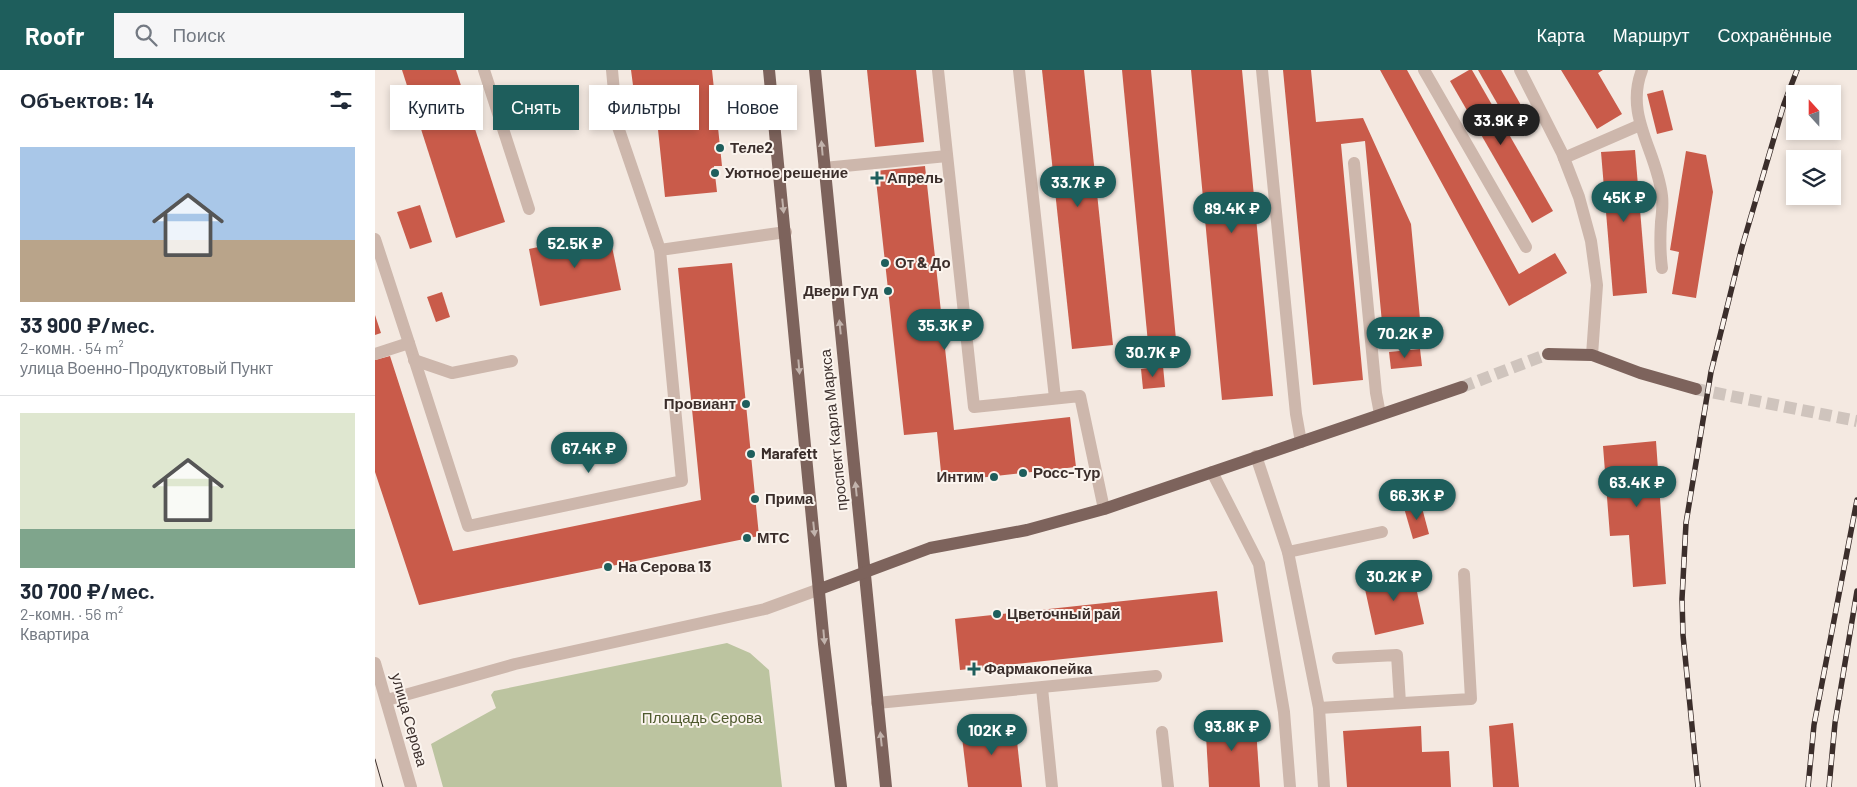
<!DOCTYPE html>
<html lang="ru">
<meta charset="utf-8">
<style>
body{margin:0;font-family:Barlow,sans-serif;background:#f6f6f7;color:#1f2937;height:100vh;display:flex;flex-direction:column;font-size:19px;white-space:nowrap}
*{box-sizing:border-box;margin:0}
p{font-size:16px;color:#747a83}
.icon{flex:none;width:28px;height:28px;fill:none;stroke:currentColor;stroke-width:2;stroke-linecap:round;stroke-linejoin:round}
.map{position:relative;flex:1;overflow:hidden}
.details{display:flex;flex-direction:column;background:#fff;width:375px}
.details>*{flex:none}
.top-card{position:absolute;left:15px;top:15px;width:475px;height:45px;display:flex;gap:10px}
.needle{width:32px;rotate:339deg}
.fabs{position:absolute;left:1411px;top:15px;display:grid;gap:10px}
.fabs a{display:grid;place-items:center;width:55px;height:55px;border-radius:0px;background:#fff;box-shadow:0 2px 8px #0003;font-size:25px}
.price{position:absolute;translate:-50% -42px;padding:0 11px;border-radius:18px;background:#1e5e5c;color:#fff;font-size:16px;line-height:32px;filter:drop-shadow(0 1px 2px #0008)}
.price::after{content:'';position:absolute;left:50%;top:30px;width:15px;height:11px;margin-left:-8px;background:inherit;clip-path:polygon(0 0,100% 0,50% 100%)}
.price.selected{background:#222;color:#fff}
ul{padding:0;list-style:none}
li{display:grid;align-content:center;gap:10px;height:265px;padding:0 20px}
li+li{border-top:1px solid #e0e1e3}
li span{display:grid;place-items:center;height:155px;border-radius:0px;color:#555}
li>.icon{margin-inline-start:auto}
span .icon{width:90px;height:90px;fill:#fffc;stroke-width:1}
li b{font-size:21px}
h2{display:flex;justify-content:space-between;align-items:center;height:60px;padding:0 20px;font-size:21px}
.tag{padding:0 18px;border-radius:0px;background:#fff;box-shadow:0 2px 8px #0003;font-size:18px;line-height:45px}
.tag.selected{background:#1e5e5c;color:#fff}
header{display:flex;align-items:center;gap:30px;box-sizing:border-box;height:70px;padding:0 25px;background:#1e5e5c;color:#fff}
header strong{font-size:24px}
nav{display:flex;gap:28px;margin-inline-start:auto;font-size:18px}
.search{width:350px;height:45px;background:#f6f6f7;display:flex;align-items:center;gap:12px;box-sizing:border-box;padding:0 18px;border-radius:0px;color:#747a83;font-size:19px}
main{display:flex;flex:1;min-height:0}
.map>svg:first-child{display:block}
.green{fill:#bcc4a0}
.building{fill:#c95b4a}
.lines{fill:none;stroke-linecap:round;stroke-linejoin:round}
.major-tunnel{stroke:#cfc4bd;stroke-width:12;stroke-dasharray:12 6;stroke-linecap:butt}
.minor{stroke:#cdb7ac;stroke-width:12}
.major{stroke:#7d635c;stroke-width:12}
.tram{stroke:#3b2e2b;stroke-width:1}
.rail-casing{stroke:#3b2e2b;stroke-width:5.5}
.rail{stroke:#fbf4ee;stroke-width:4;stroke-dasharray:11;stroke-linecap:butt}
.oneway{fill:#c2b3ac}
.poi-dot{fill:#1e5e5c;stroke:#fbf4ee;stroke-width:2}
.labels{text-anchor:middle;stroke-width:4;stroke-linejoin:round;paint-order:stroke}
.poi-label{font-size:15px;font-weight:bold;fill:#3b2e2b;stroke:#fbf4ee;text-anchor:start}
.street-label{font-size:15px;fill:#3b2e2b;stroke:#fbf4ee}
.park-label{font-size:15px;fill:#4f5a2e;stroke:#fbf4ee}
</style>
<header>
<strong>Roofr</strong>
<div class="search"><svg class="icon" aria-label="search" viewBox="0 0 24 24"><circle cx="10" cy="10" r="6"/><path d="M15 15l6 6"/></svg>Поиск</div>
<nav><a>Карта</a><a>Маршрут</a><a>Сохранённые</a></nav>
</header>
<main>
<section class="details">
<h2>Объектов: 14<svg class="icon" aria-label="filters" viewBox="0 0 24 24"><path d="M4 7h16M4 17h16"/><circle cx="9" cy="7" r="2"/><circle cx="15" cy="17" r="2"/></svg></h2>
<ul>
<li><span style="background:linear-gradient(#a9c7e8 60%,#b9a48a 0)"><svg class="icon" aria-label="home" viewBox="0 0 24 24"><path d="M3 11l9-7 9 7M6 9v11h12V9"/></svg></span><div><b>33 900 ₽/мес.</b><p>2-комн. · 54 m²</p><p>улица Военно-Продуктовый Пункт</p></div></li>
<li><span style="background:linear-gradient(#dfe7d0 75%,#7fa58c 0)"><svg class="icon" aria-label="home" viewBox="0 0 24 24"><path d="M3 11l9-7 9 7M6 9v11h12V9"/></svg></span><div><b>30 700 ₽/мес.</b><p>2-комн. · 56 m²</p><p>Квартира</p></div></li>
</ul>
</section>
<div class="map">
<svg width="1482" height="717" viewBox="0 0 1482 717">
<rect width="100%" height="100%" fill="#f4e9e1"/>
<polygon class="green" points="352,573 375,583 394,600 407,717 68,717 56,674 121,638 116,625 119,621"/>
<g class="building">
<polygon points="27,0 81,0 130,152 81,168"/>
<polygon points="256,0 337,0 347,96 339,96 342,122 290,127 279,21 259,23"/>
<polygon points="492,0 541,0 549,72 500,77"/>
<polygon points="667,0 709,0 738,275 697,279"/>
<polygon points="747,0 776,0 803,291 775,294"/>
<polygon points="816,0 867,0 898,326 847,330"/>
<polygon points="908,0 936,0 941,52 988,48 1036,154 1047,270 1009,274 990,71 966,74 988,310 938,315"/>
<polygon points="1005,0 1032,0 1144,204 1180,183 1192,203 1134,236"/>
<polygon points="1094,0 1097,0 1178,141 1157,153 1075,11"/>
<polygon points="1103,0 1126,0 1151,44 1134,54"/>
<polygon points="1186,0 1228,0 1223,3 1247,44 1222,59"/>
<polygon points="1288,20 1298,60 1282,64 1272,24"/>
<polygon points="1260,80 1272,223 1238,226 1226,82"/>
<polygon points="1311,81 1331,85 1338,122 1321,228 1297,224 1304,182 1295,180"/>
<polygon points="550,96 579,360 695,347 701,397 567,412 562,362 529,365 500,101"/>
<polygon points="45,135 57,172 35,179 22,142"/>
<polygon points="234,162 246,220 165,236 154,179"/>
<polygon points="357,193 384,466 44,535 0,402 0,290 15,286 78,481 326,430 303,198"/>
<polygon points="67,222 75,247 61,252 52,227"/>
<polygon points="0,245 6,263 0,265"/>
<polygon points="1045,279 1047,296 1016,299 1014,282"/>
<polygon points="788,296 790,317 768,319 766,299"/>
<polygon points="1281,371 1291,514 1258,517 1254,465 1235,466 1228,376"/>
<polygon points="1046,434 1054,464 1038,469 1029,438"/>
<polygon points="1037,499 1049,554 1000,565 988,510"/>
<polygon points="842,521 848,572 585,600 580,549"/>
<polygon points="880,644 885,717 834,717 830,648"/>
<polygon points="640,653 647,717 593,717 586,659"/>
<polygon points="1138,653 1144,717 1118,717 1114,656"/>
<polygon points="1046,656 1047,682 1074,681 1076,717 972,717 968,661"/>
</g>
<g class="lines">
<g class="major-tunnel">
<polyline points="1087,317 1173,284"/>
<polyline points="1321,319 1482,351"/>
</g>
<g class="minor">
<polyline points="109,0 154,139"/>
<polyline points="237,0 242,54 285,180"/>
<polyline points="563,0 599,337 705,326 729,439"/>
<polyline points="644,0 680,328"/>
<polyline points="887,0 921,344 926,372"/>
<polyline points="1049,0 1151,177"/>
<polyline points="1145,0 1187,83 1204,127 1216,171 1222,215 1217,285"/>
<path d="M1267,0C1249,46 1282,81 1287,126C1288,134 1287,144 1286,152C1285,168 1285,183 1287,198"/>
<polyline points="1189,88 1265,55"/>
<polyline points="979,93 1001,323 1005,344"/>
<polyline points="449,98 572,86"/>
<polyline points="0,169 34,273"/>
<polyline points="0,284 34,273 93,456 307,411 285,180 411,162"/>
<polyline points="39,290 77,303 137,291"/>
<polyline points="881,386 913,482 944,638 949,717"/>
<polyline points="837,402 884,494 909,642 915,717"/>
<polyline points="913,482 1007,462"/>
<polyline points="963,588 1022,585 1025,633"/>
<polyline points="0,593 36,717"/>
<polyline points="667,618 677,717"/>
<polyline points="12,630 140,594 390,539 445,519"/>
<polyline points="502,633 781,606"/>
<polyline points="944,638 1096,629 1089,504"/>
<polyline points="787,662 793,717"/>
</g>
<g class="major">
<polyline points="394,0 449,574 466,717"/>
<polyline points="440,0 511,717"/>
<polyline points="1173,284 1217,285 1265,303 1321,319"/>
<polyline points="445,519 555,478 652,460 729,439 1087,317"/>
</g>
<polyline class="tram" points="0,689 8,717"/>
<g class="rail-casing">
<g id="rail">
<polyline points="1323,717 1308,565 1307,529 1311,453 1336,302 1367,177 1409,34 1422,0"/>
<polyline points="1433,717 1439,655 1482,430"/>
<polyline points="1454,717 1460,653 1482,521"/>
</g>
</g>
<use href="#rail" class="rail"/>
</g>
<defs><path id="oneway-solid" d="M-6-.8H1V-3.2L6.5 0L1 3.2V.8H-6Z" transform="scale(1.25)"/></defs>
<g class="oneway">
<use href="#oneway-solid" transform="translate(447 78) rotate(-95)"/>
<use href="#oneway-solid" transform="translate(408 136) rotate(84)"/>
<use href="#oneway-solid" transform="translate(465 257) rotate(-96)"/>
<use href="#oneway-solid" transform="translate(424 297) rotate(85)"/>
<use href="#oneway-solid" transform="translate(481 419) rotate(-96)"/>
<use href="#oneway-solid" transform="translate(439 459) rotate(84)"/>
<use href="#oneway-solid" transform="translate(449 567) rotate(85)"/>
<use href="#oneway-solid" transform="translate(506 669) rotate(-96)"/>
</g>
<g class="poi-dot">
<circle cx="345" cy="78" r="5"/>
<circle cx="340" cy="103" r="5"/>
<path d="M499.5 100.5h5v5h5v5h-5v5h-5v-5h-5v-5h5z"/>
<circle cx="510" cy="193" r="5"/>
<circle cx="513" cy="221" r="5"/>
<circle cx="371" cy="334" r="5"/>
<circle cx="376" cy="384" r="5"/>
<circle cx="648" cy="403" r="5"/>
<circle cx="619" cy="407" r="5"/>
<circle cx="380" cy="429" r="5"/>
<circle cx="372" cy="468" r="5"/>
<circle cx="233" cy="497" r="5"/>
<circle cx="622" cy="544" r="5"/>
<path d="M596.5 591.5h5v5h5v5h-5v5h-5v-5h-5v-5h5z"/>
</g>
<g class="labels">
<g class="poi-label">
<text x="355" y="83">Теле2</text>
<text x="350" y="108">Уютное решение</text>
<text x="512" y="113">Апрель</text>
<text x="520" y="198">От &amp; До</text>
<text x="503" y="226" text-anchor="end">Двери Гуд</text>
<text x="361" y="339" text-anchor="end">Провиант</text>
<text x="386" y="389">Marafett</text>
<text x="658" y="408">Росс-Тур</text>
<text x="609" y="412" text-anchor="end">Интим</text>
<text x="390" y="434">Прима</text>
<text x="382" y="473">МТС</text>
<text x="243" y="502">На Серова 13</text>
<text x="632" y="549">Цветочный рай</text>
<text x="609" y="604">Фармакопейка</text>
</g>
<g class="street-label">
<text transform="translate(459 360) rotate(-96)" y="5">проспект Карла Маркса</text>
<text transform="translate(34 650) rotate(74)" y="5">улица Серова</text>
</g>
<g class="park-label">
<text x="327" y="653">Площадь Серова</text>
</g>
</g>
</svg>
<div class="fabs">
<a><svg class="needle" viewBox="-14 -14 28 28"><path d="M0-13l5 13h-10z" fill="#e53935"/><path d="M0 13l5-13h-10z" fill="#747a83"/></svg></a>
<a><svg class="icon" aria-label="layers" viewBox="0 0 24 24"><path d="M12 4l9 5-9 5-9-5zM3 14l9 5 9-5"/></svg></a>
</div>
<b class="price selected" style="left:1126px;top:76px">33.9K ₽</b>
<b class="price" style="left:703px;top:138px">33.7K ₽</b>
<b class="price" style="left:1249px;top:153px">45K ₽</b>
<b class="price" style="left:857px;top:164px">89.4K ₽</b>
<b class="price" style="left:200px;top:199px">52.5K ₽</b>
<b class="price" style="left:570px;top:281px">35.3K ₽</b>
<b class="price" style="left:1030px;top:289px">70.2K ₽</b>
<b class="price" style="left:778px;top:308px">30.7K ₽</b>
<b class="price" style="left:214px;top:404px">67.4K ₽</b>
<b class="price" style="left:1262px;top:438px">63.4K ₽</b>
<b class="price" style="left:1042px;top:451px">66.3K ₽</b>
<b class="price" style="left:1019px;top:532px">30.2K ₽</b>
<b class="price" style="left:857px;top:682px">93.8K ₽</b>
<b class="price" style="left:617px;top:686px">102K ₽</b>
<div class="top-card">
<a class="tag">Купить</a>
<a class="tag selected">Снять</a>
<a class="tag">Фильтры</a>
<a class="tag">Новое</a>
</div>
</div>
</main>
